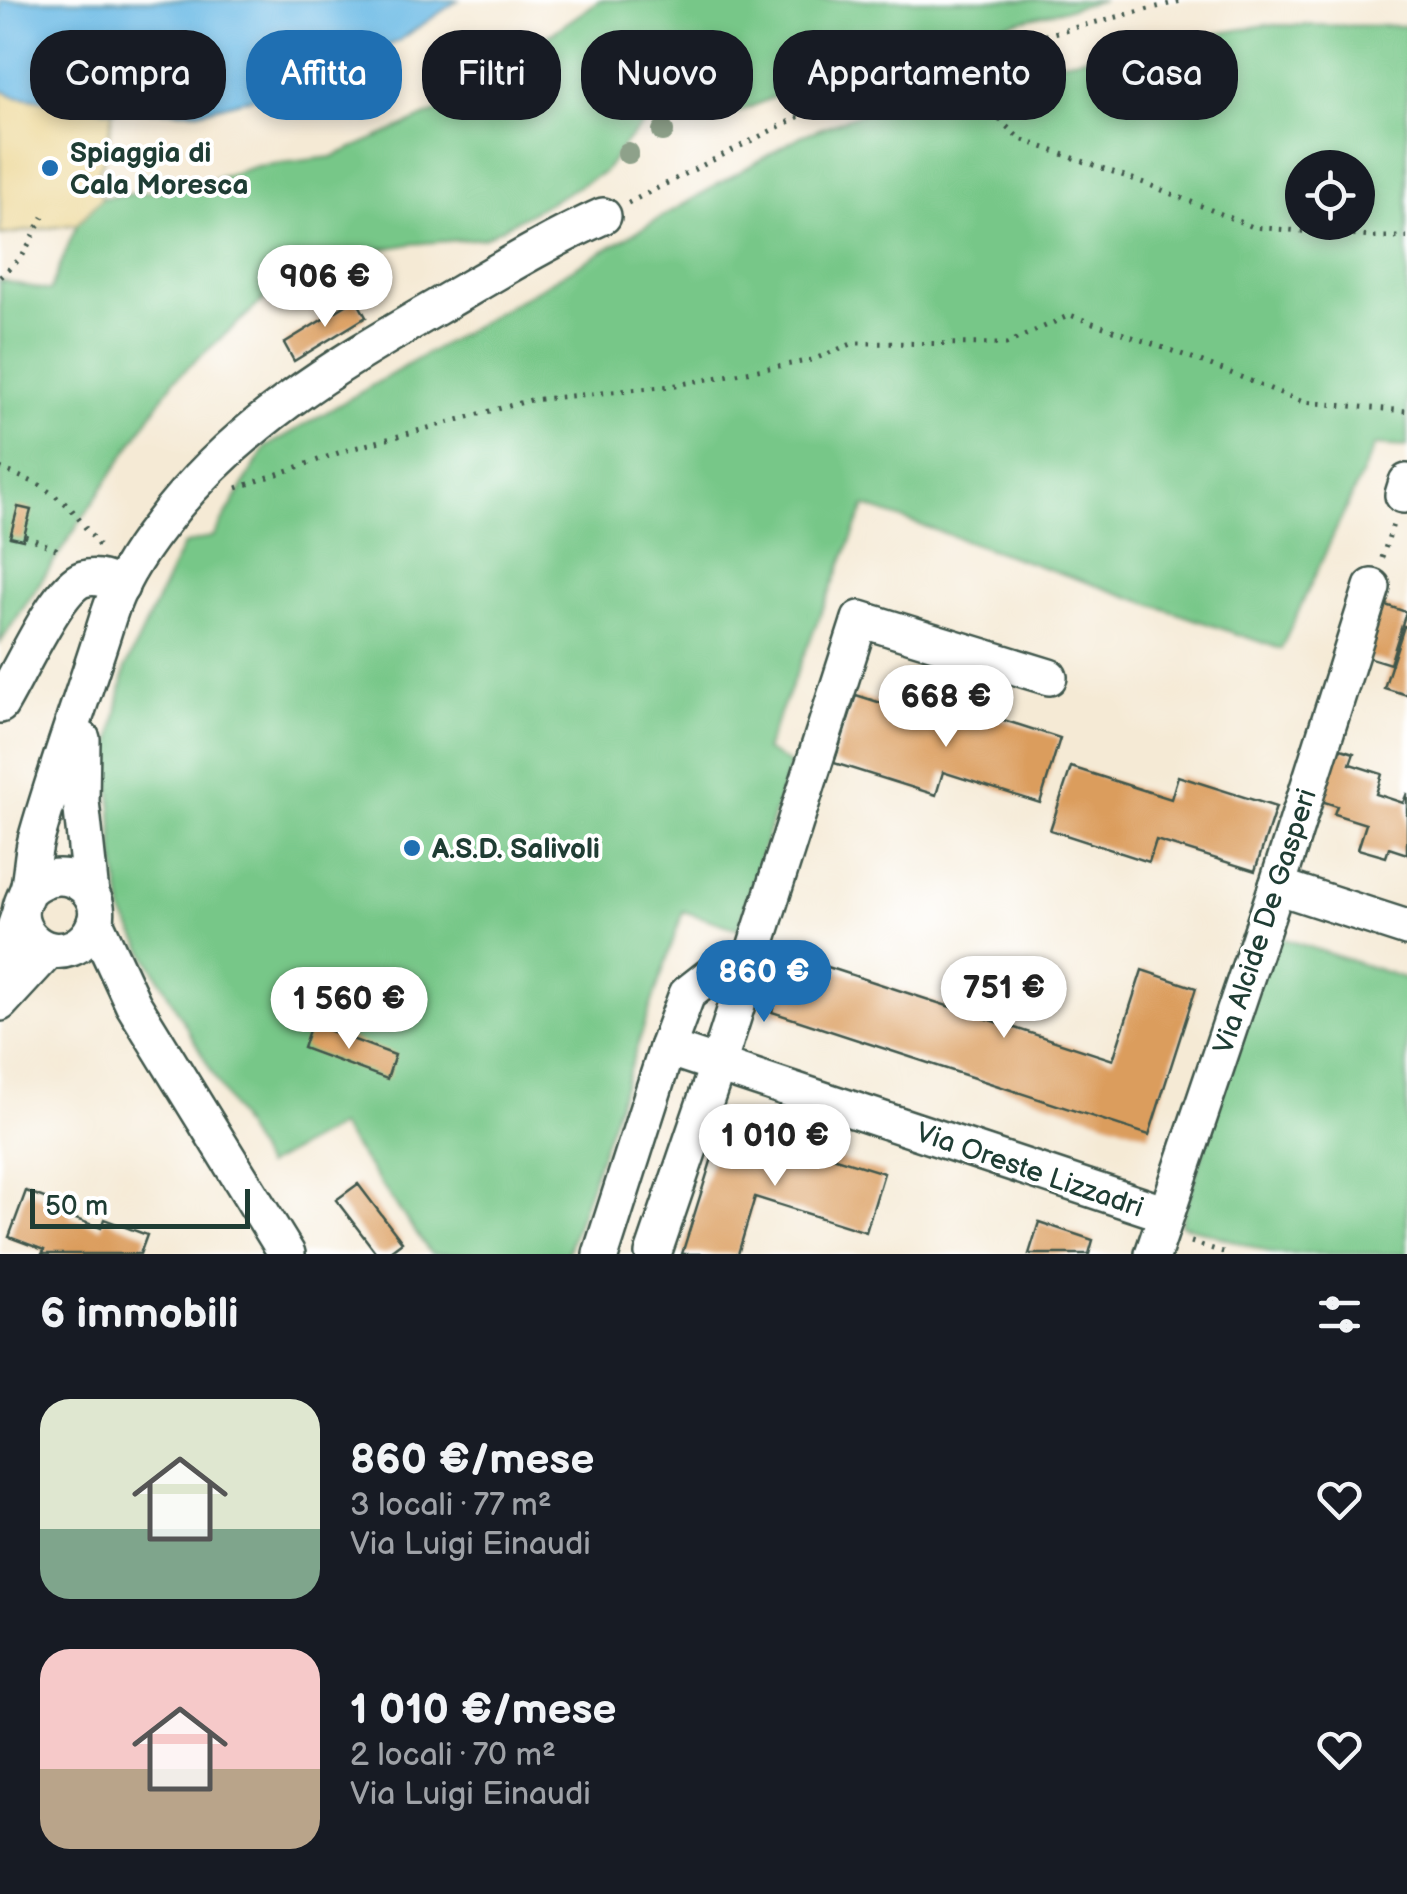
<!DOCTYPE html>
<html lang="it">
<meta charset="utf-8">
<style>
body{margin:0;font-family:"Balsamiq Sans",sans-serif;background:#242831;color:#f1f3f6;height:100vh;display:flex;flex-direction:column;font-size:38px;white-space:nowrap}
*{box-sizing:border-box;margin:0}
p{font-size:32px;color:#9ea1a6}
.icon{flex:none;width:55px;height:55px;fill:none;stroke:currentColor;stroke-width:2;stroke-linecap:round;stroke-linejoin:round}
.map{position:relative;height:1254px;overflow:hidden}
.details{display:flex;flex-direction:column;background:#171b24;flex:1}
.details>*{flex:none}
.guide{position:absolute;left:30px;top:30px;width:1348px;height:90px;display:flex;gap:20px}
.tools{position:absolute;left:1285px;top:150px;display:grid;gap:20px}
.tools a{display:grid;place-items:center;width:90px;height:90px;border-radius:50%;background:#171b24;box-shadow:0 5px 15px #0003;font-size:50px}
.scale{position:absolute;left:30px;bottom:25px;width:220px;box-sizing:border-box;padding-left:10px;border:5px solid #1f3d34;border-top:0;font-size:28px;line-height:35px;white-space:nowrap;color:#1f3d34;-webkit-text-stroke:8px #fff;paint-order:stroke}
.price{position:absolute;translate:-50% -85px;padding:0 22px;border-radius:35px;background:#fff;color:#222;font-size:32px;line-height:65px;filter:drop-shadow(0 2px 5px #0008)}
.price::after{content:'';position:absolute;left:50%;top:60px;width:30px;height:22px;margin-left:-15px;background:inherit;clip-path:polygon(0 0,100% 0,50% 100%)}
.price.on{background:#1f6fb2;color:#fff}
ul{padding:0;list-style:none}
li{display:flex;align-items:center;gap:30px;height:250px;padding:0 40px}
li span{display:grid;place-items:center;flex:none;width:280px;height:200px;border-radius:30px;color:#555}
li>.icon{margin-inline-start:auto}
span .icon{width:120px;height:120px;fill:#fffc;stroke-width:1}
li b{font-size:42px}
h2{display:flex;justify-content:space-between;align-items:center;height:120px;padding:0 40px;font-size:42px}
.pill{padding:0 35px;border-radius:40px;background:#171b24;box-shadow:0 5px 15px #0003;font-size:35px;line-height:90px}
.pill.on{background:#1f6fb2;color:#fff}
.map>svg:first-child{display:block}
.green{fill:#77c788;stroke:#4b825e;stroke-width:2.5;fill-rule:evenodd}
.sand{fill:#eeda9e;stroke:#868c69;stroke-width:2.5}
.water{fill:#6abae5;stroke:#447c8c;stroke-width:2.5}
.building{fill:#db9d5d}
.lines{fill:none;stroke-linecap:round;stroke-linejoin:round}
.minor-casing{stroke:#3f574c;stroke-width:40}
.path{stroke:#3f574c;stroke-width:5;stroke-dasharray:2.5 8;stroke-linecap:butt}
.minor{stroke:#fff;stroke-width:35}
.tree{fill:#8ea18a}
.poi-dot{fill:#1f6fb2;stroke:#fff;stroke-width:4}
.labels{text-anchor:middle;stroke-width:8;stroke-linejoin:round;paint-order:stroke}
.poi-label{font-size:28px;font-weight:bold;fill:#1f3d34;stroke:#fff;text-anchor:start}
.street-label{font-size:28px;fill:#1f3d34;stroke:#fff}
</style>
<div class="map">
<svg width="1407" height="1254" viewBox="0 0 1407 1254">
<rect width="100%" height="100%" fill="#fff"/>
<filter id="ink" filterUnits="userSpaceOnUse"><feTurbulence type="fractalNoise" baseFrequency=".01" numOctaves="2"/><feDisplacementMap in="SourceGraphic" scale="20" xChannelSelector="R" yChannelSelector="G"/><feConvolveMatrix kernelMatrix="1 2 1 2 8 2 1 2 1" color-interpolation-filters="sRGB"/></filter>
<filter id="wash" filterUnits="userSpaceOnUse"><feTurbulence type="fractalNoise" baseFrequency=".0048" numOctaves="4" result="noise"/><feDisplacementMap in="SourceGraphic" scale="40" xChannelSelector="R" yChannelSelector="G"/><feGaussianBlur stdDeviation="2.25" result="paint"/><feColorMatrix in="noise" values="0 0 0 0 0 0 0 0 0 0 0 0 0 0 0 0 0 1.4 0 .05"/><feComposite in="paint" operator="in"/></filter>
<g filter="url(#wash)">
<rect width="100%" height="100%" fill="#f5ead5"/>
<g class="green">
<polygon points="600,0 1103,0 911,48 836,70 739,112 679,108 648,120 625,143 604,172 484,238 411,244 354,254 288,278 174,380 0,643 0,280 50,291 77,224 102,198 193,186 257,166 332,157 441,110"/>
<path d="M1266,25L1407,26V447L1375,445L1281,649L865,506L765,750L790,764L738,929L683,911L567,1254H431L339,1126L265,1166L123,914L114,852L109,756L125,669L183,545L214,536L265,448L801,136L944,82ZM1302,168H1358V222H1302Z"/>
<polygon points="1272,935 1407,979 1407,1254 1275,1254 1180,1224"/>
</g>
<polygon class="sand" points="0,90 15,96 113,110 105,156 96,179 102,198 77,224 0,235"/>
<polygon class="water" points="0,0 458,0 400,40 316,82 201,111 113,110 15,96 0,90"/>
<g id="blocks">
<g class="building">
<polygon points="356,299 366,317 294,361 284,343"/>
<polygon points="18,507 31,510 23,540 10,537"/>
<polygon points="1374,601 1406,612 1390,664 1358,654"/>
<polygon points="1404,626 1407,627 1407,695 1384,688"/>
<polygon points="856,695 957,727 963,707 1060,738 1040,803 943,772 936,795 834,763"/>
<polygon points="1328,745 1354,753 1350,764 1382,774 1376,794 1403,803 1407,793 1407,854 1389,848 1386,857 1358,849 1366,824 1334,814 1337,806 1312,798"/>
<polygon points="1071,767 1171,799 1178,776 1276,807 1255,871 1156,840 1149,862 1050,830"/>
<polygon points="791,955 1113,1060 1142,970 1196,988 1149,1135 772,1012"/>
<polygon points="311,1024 395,1055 387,1079 303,1048"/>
<polygon points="723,1123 884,1173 866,1232 755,1197 738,1254 682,1254"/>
<polygon points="358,1184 402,1242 386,1254 377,1254 336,1200"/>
<polygon points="26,1191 73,1209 70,1217 101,1228 104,1219 147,1235 140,1254 42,1254 44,1250 9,1237"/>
<polygon points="1039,1222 1093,1240 1089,1254 1029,1254"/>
</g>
</g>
</g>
<g filter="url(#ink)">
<use href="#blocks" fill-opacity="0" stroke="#3f574c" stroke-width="2.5"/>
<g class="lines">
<g class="minor-casing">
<g id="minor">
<polyline points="1403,495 1407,482"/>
<path d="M0,705C17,678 56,588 83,579C97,575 108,580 121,587"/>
<polyline points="82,739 81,801 91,894"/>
<polyline points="1277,886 1407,928"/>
<path d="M28,890C68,854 119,901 86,938C78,947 65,952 52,950C35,947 21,932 20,914C20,903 27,895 29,885C32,870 32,855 36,840C57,765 85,691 108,617C119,582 138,553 160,525C233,427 333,367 437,307C492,275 545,242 603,216"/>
<polyline points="95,922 133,1004 287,1254"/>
<polyline points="0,971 20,913"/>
<polyline points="0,1003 49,950"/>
<polyline points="667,1048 1166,1214"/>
<polyline points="601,1254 667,1048 687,994 719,969 749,967"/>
<polyline points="653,1254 718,1064 860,619 1049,677"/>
<polyline points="1153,1254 1277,886 1372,587"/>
</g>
</g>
<g class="path">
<polyline points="938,62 1020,139 1147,184 1253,227 1372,237 1407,237"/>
<polyline points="628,203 877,77 1185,0"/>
<polyline points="0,277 22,257 43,217"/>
<polyline points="0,468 40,485 70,507 99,546"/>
<polyline points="237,488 347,450 531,400 671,386 812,360 854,343 1006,344 1070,315 1198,360 1303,402 1407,411"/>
<polyline points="25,536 56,549 60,555"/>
<polyline points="1382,558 1394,521"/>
<polyline points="1191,1242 1229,1254"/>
</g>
<use href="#minor" class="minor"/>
</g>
<g class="tree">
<circle cx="663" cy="131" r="11"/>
<circle cx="628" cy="153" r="11"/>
</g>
</g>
<g class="poi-dot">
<circle cx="50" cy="168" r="10"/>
<circle cx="412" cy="848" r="10"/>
</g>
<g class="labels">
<g class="poi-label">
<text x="70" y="162">Spiaggia di<tspan x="70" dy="32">Cala Moresca</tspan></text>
<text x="432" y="858">A.S.D. Salivoli</text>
</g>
<g class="street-label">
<text transform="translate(1264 921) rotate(-72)" y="10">Via Alcide De Gasperi</text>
<text transform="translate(1030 1169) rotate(19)" y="10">Via Oreste Lizzadri</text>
</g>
</g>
</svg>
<div class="tools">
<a><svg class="icon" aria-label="locate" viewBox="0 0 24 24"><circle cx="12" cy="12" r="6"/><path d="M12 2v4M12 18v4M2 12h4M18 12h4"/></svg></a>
</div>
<div class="scale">50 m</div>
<b class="price" style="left:325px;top:330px">906 €</b>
<b class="price" style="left:946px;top:750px">668 €</b>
<b class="price on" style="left:764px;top:1025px">860 €</b>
<b class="price" style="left:1004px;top:1041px">751 €</b>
<b class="price" style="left:349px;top:1052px">1 560 €</b>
<b class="price" style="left:775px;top:1189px">1 010 €</b>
<div class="guide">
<a class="pill">Compra</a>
<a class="pill on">Affitta</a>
<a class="pill">Filtri</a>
<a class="pill">Nuovo</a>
<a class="pill">Appartamento</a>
<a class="pill">Casa</a>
</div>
</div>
<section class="details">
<h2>6 immobili<svg class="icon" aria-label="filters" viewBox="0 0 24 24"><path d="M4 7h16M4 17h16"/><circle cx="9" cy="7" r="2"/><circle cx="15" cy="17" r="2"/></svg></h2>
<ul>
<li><span style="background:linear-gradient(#dfe7d0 65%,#7fa58c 0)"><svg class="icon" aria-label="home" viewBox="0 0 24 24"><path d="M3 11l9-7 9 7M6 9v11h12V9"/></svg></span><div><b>860 €/mese</b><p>3 locali · 77 m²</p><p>Via Luigi Einaudi</p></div><svg class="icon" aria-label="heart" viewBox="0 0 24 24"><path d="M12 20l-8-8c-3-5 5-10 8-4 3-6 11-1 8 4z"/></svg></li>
<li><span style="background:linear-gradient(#f6c9c9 60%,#b9a48a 0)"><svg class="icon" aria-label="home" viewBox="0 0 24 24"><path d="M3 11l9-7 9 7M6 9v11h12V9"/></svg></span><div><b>1 010 €/mese</b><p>2 locali · 70 m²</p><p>Via Luigi Einaudi</p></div><svg class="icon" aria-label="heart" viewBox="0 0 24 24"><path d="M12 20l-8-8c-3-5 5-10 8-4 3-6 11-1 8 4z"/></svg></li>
</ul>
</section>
